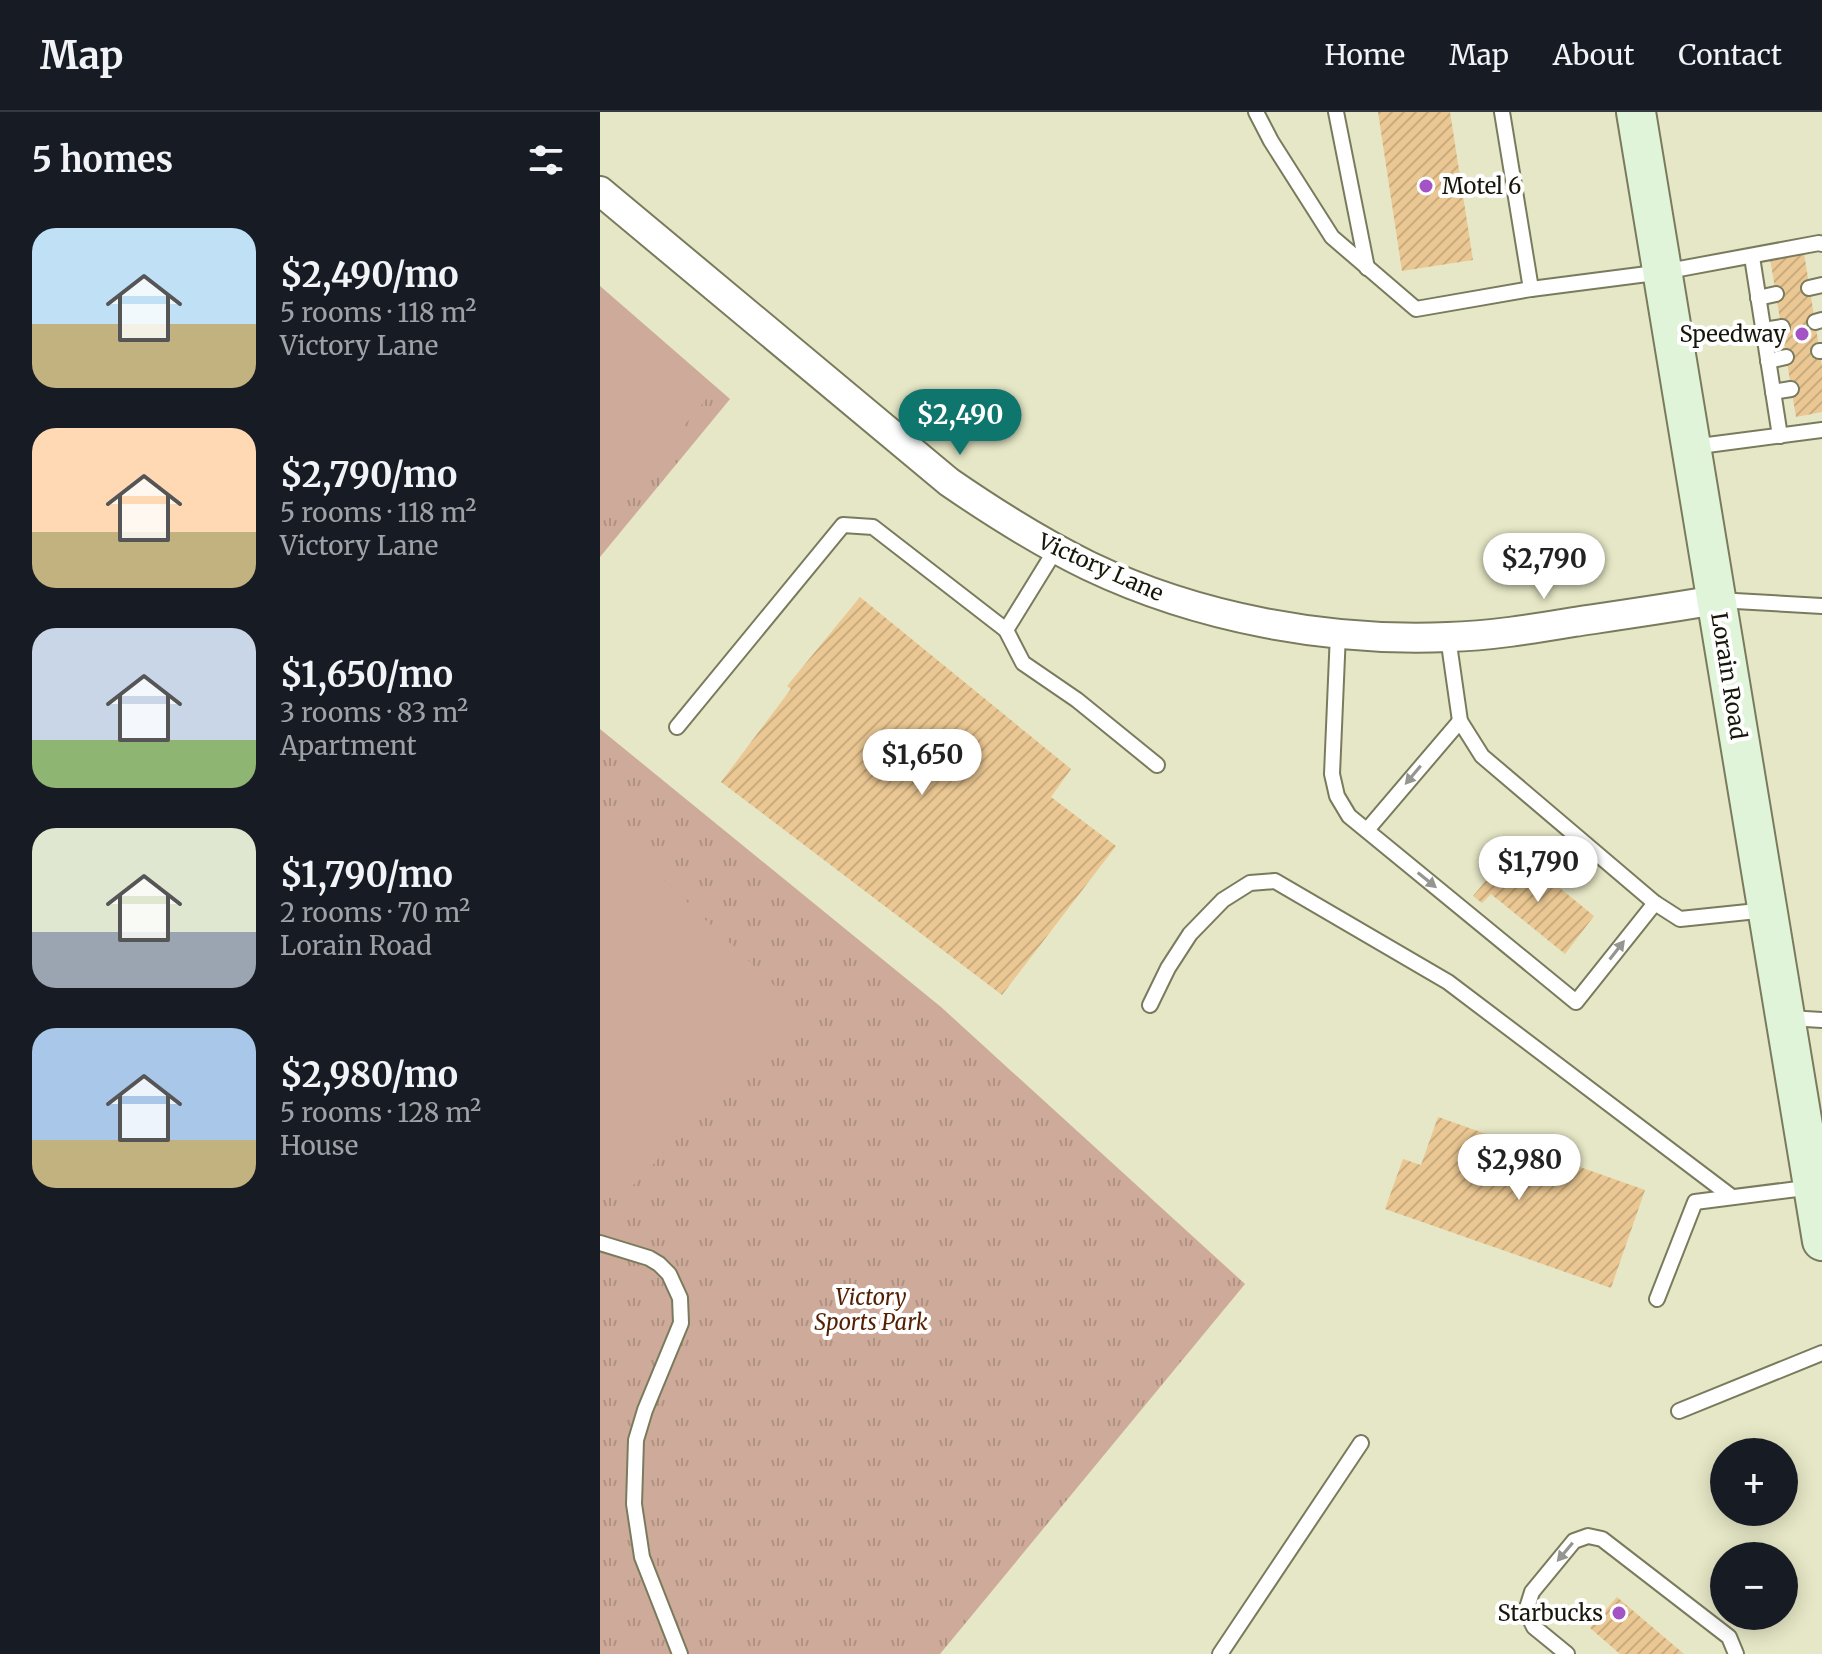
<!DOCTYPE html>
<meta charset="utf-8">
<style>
body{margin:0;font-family:Merriweather,serif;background:#242831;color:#f1f3f6;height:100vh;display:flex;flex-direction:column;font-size:30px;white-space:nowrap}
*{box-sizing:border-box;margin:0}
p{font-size:26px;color:#9ea1a6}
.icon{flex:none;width:44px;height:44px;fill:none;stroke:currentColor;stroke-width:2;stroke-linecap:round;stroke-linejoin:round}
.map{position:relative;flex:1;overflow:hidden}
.details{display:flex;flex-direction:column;background:#171b24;width:600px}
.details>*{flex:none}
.buttons{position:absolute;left:1110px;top:1326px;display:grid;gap:16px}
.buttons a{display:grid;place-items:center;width:88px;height:88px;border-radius:50%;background:#171b24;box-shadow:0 4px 20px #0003;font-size:40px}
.price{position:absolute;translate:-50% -68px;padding:0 18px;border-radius:28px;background:#fff;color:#222;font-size:26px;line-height:52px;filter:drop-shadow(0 2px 4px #0008)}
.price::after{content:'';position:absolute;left:50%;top:48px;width:24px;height:18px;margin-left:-12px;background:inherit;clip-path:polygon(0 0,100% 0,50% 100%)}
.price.active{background:#0f766e;color:#fff}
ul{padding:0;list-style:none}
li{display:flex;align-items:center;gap:24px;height:200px;padding:0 32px}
li span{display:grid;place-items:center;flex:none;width:224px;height:160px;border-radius:24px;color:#555}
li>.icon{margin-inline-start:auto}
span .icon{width:96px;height:96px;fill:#fffc;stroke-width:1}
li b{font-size:34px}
h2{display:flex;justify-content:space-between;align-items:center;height:96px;padding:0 32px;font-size:34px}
header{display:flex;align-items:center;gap:48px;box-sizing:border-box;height:112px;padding:0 40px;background:#171b24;border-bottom:2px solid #363941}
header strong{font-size:38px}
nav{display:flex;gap:44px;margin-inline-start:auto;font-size:28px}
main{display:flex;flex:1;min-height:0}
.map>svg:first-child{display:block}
.grass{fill:url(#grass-tufts)}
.garden{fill:#cdaa99}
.building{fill:url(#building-hatch)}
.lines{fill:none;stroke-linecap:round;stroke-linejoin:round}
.service-casing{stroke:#7a7b5d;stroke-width:18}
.minor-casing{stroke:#7a7b5d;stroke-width:32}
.secondary-casing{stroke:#7a7b5d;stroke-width:42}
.service{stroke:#fff;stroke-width:14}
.minor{stroke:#fff;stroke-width:28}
.secondary{stroke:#e0f4da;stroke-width:38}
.oneway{fill:#969691}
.poi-dot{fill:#a353c3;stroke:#fff;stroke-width:3}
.labels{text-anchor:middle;stroke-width:8;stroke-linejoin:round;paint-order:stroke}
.poi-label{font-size:22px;fill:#16160a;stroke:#fff;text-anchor:end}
.street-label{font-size:22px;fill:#16160a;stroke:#fff}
.park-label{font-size:22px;font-style:italic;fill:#531f00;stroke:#fff}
</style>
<header>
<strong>Map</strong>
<nav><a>Home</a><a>Map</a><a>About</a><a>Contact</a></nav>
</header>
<main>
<section class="details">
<h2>5 homes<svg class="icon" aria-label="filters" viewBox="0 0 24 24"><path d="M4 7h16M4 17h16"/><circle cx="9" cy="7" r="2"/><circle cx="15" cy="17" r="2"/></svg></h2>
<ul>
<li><span style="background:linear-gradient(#bfe0f5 60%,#c2b280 0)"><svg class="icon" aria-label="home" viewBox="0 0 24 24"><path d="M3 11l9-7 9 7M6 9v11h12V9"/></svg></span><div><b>$2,490/mo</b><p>5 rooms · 118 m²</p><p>Victory Lane</p></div></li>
<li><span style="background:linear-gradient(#ffd9b3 65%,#c2b280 0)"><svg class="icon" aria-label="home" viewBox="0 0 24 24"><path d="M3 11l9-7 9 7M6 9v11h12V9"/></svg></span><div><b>$2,790/mo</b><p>5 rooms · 118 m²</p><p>Victory Lane</p></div></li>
<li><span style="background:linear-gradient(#c9d6e8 70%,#8fb573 0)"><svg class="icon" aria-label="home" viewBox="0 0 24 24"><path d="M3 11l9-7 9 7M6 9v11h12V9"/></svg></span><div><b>$1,650/mo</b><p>3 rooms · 83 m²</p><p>Apartment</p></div></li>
<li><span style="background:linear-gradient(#dfe7d0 65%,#9aa5b1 0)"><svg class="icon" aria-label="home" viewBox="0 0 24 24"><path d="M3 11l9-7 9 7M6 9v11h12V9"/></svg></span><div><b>$1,790/mo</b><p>2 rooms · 70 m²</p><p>Lorain Road</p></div></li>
<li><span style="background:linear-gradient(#a9c7e8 70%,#c2b280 0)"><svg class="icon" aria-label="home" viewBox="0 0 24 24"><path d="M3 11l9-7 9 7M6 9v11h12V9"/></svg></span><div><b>$2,980/mo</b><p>5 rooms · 128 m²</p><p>House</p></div></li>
</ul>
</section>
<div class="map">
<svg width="1222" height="1542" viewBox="0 0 1222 1542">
<defs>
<pattern id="grass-tufts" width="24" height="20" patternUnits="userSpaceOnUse" patternTransform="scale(2)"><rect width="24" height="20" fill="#cdaa99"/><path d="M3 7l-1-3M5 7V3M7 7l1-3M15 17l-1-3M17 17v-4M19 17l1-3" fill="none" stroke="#af9282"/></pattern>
<pattern id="building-hatch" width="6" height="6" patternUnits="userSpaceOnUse" patternTransform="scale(2)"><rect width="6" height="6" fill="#ebc893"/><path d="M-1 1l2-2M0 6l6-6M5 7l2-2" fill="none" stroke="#c9ab7d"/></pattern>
</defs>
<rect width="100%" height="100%" fill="#e6e7c6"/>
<g class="grass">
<polygon points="0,174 130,287 0,445"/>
<polygon points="0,617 341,895 645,1172 340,1542 0,1542"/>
</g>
<g class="garden">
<polygon points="0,180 115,277 0,413"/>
<polygon points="0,707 200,898 20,1087 0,1068"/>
</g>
<g class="building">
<polygon points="778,0 850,0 873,148 802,159"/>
<polygon points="1204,141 1222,254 1222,300 1196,305 1170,146"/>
<polygon points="260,485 471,657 451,685 516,734 402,883 121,670 191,577 187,574"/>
<polygon points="922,745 994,804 965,842 891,782 882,791 873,784 894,759 904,765"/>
<polygon points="838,1005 1045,1078 1011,1176 785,1097 803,1047 821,1053"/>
<polygon points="1017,1485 1084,1542 1020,1542 990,1516"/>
</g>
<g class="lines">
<g class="service-casing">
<g id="service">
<polyline points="656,0 671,29 732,125 816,197 931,177 1063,160 1219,131 1222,132"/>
<polyline points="736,0 767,156"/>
<polyline points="902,0 931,177"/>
<polyline points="1152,145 1180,324"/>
<polyline points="1209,176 1222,173"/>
<polyline points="1158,186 1176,182"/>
<polyline points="1215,210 1222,208"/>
<polyline points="1164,218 1182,215"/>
<polyline points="1219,239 1222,239"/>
<polyline points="1168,249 1186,245"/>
<polyline points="1173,280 1191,277"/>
<polyline points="1092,335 1222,318"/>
<polyline points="1117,488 1222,494"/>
<polyline points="406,518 423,551 477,588 557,653"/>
<polyline points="738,521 732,662 737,684 749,704 976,890 1055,791"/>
<polyline points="848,525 860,609 882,644 1055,791 1080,807 1167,798"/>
<polyline points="77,615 243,413 273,415 406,518 456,437"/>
<polyline points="767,718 860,609"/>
<polyline points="550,893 568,856 590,822 623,788 650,771 675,769 848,870 1132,1085"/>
<polyline points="1189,906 1222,908"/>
<polyline points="0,1131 49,1146 59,1152 69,1162 80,1186 81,1211 45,1298 36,1328 34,1392 42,1445 80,1542"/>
<polyline points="1057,1187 1095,1090 1213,1075"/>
<polyline points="1079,1299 1222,1241"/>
<polyline points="620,1542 761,1331"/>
<polyline points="967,1542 934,1515 926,1499 932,1480 974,1429 988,1424 1002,1427 1129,1525 1136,1542"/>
</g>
</g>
<g class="minor-casing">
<path id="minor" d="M0,79L349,370C394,401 440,430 489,454C598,506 728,530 848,525C890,524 932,517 974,510C1021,503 1069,496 1117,488"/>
</g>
<g class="secondary-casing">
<polyline id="secondary" points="1036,0 1222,1129"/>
</g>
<use href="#service" class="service"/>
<use href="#minor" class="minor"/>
<use href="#secondary" class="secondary"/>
</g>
<defs><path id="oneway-solid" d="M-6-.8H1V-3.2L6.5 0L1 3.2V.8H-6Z" transform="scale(2)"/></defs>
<g class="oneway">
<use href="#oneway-solid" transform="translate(813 663) rotate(130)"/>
<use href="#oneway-solid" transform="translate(827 768) rotate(39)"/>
<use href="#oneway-solid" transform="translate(1017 838) rotate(-52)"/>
<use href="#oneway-solid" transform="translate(965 1440) rotate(130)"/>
</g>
<g class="poi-dot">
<circle cx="826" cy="74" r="8"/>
<circle cx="1202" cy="222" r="8"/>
<circle cx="1019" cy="1501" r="8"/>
</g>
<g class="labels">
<g class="poi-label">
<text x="842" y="82" text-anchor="start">Motel 6</text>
<text x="1186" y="230">Speedway</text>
<text x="1003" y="1509">Starbucks</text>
</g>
<g class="street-label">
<text transform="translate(501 455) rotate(24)" y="8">Victory Lane</text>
<text transform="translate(1129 564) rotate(81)" y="8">Lorain Road</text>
</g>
<g class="park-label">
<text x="271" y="1193">Victory<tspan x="271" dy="25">Sports Park</tspan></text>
</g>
</g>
</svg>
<div class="buttons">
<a>+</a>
<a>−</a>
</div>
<b class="price active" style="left:360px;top:345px">$2,490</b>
<b class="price" style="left:944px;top:489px">$2,790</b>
<b class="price" style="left:322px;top:685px">$1,650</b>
<b class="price" style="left:938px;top:792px">$1,790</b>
<b class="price" style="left:919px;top:1090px">$2,980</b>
</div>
</main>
